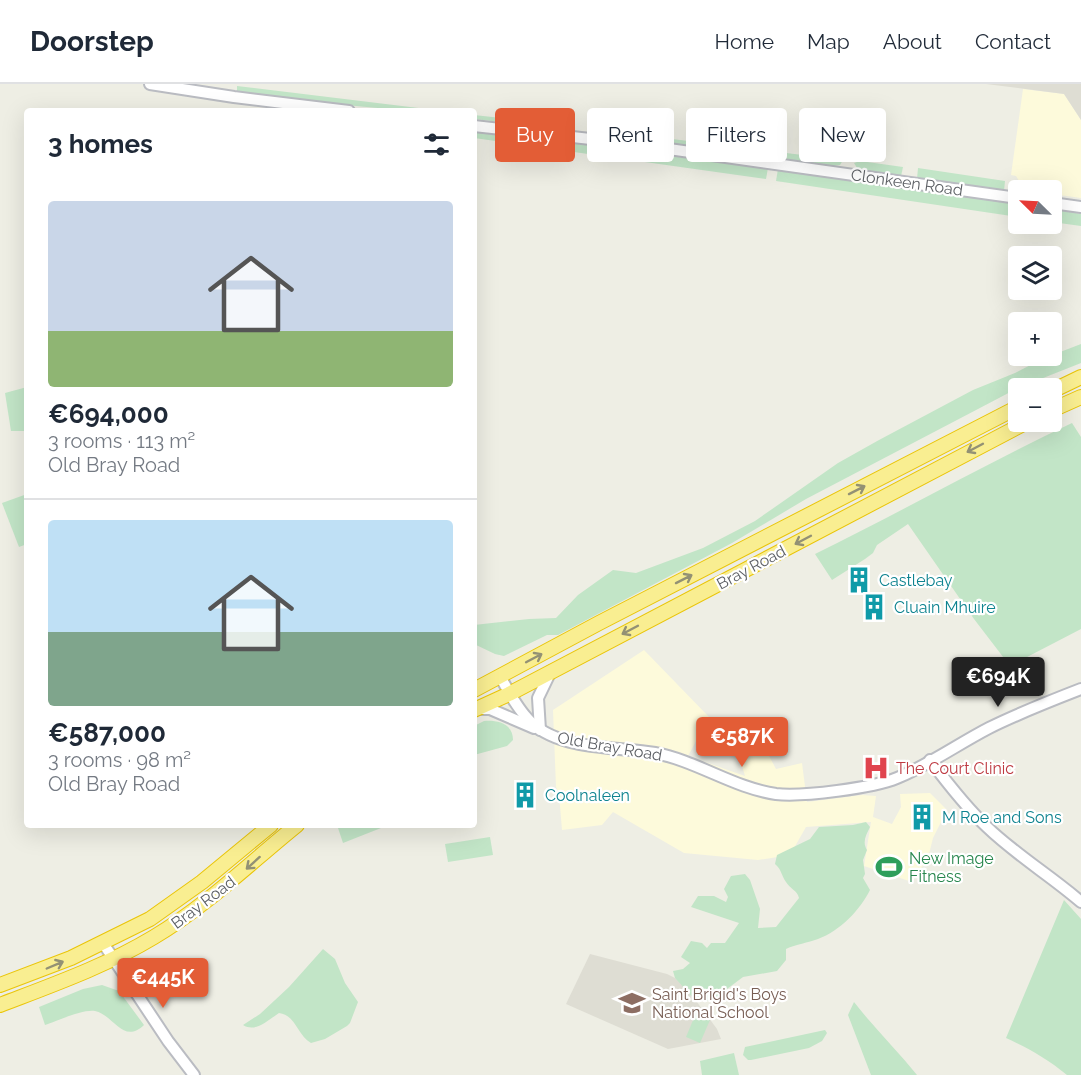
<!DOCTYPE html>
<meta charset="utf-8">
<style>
body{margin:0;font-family:Raleway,sans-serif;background:#f6f6f7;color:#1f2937;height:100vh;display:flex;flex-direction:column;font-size:22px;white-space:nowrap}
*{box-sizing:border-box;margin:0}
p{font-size:20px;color:#747a83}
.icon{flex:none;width:33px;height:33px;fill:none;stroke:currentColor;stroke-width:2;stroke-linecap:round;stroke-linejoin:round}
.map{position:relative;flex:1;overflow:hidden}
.drawer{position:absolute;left:24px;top:24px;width:453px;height:720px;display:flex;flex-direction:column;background:#fff;border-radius:6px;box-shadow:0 6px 24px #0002}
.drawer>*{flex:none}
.guide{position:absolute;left:495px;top:24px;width:495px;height:54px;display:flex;gap:12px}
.needle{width:39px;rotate:294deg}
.buttons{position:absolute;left:1008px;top:96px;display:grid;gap:12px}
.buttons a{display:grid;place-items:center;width:54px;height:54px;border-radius:6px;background:#fff;box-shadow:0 6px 24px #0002;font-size:30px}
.price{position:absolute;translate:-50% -51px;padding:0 14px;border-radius:6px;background:#e35d36;color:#fff;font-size:20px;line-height:39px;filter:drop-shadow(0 2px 3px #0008)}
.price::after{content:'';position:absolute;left:50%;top:36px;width:18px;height:14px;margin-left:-9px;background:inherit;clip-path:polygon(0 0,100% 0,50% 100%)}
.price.selected{background:#222;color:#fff}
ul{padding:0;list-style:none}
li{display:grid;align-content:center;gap:12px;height:318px;padding:0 24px}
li+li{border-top:2px solid #e0e1e3}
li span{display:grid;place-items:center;height:186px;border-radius:6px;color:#555}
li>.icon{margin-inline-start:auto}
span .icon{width:108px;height:108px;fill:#fffc;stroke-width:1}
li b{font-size:26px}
h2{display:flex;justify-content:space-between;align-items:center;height:72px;padding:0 24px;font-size:26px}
.pill{padding:0 21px;border-radius:6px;background:#fff;box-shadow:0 6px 24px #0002;font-size:21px;line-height:54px}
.pill.selected{background:#e35d36;color:#fff}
header{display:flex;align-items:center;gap:36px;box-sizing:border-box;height:84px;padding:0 30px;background:#fff;border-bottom:2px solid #e0e1e3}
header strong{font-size:28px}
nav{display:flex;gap:33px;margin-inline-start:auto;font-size:21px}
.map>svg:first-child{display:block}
.commercial{fill:#fdfadb}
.education{fill:#deddd3}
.green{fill:#c2e5c7}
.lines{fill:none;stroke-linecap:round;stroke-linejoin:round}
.secondary-casing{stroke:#babcc2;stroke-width:14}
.highway-casing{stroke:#eac508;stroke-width:16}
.secondary{stroke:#fff;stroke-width:10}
.highway{stroke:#f9ee91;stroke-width:14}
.oneway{stroke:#939174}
.labels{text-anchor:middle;stroke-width:4.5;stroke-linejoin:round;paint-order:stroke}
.street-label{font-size:16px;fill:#5c5f64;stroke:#fff}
.culture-label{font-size:16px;fill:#0d838f;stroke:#fff;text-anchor:start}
.health-label{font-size:16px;fill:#be3a42;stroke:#fff;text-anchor:start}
.leisure-label{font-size:16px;fill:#27864d;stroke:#fff;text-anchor:start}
.education-label{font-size:16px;fill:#785e54;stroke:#fff;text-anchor:start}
</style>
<header>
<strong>Doorstep</strong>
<nav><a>Home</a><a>Map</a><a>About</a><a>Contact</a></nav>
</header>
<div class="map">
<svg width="1081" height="991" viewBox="0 0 1081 991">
<rect width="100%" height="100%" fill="#eeeee4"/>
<g class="commercial">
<polygon points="1023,5 1064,10 1081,36 1081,114 1052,110 1052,106 1021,106 1022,102 1016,92 1011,91"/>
<polygon points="644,566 709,633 688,672 745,692 735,659 752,651 758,651 776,685 802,679 807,718 862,711 876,712 873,733 892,740 901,723 900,710 930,709 947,726 933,754 928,774 912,798 864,782 871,738 806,743 790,771 758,776 684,769 613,728 602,741 562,746 559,710 556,703 553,626"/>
</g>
<g class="education">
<polygon points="986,0 1081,0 1081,36 1064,10"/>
<polygon points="590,870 667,890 675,894 688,906 717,945 721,955 668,965 566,920"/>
</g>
<g class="green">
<path d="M237,2L443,27C374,27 305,16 237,7Z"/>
<polygon points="474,31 562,41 562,45 474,35"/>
<polygon points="474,47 566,56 768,84 766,95 474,54"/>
<polygon points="631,50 843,76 840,81 833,82 817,81 631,54"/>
<polygon points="860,77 903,83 901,92 859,87 854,79"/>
<polygon points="918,84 1005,97 1004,107 917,95"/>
<polygon points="778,85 1018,119 1018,133 776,97"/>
<polygon points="1052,125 1081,130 1081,142 1052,138"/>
<polygon points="1081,260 1081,279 1018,304 978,325 806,415 732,459 558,551 547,551 504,572 495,570 474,560 474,541 529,535 556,534 578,511 613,486 636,489 703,464 755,437 838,379 879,356 973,306 1015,289 1042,275"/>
<polygon points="27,303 27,347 11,347 5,309"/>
<path d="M1072,339L1081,353V545L1010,582L974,535L908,440L877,461L873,469L865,475L832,496L815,470C901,428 985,380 1072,339Z"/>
<polygon points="27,410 27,460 19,463 2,419"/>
<path d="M484,637C497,636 513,639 513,656L507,662L474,671V642Z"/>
<path d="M866,738L870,743C866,751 862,758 867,766L863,776L865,790L863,794L870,806C860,826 840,847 818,855C808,859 796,860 786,865V876L777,887L743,893L711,917H696L675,894L673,887L683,885L690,879L681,873L691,857L702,859L707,864L711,859H725L739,839L691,823L698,812H714L726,818L728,813L724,805L731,792L745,790L750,796L760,825L758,844L776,843L799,814C797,806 790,805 786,798C781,791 782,786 775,780L777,771L810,755L819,743L853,741Z"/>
<polygon points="337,741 380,741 381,744 343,759"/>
<polygon points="490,753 493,771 448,778 445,760"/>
<path d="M1064,816L1081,835V991H1067C1048,975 1028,964 1006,954Z"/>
<path d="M323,865L335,875L345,899L358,918L350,939L347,942L325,955L311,959C297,951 296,931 279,929C268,936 256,949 243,941L260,930L289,903Z"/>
<path d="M102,901L119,907L144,941C123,961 114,931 95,927C83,925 57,937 45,941L39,923L83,905Z"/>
<path d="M854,918C874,944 897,966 917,991H871L848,931Z"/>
<polygon points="696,929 710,936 700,959 686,953"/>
<polygon points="825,946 827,949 822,957 809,964 751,976 748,976 743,971 745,963"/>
<polygon points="734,969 739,991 702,991 700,977"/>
</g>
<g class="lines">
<g class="secondary-casing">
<g id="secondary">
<polyline points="150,0 234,13 349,27"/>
<polyline points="474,42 626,59 1018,114"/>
<polyline points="1052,119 1081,123"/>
<path d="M500,592C508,607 516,622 527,634C555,667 616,662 655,669C697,677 734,704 776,710C802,713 873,704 897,694C929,681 958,660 989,644C1019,629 1050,617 1081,605"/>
<polyline points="479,625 490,625 534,644"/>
<polyline points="540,646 538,614 551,587"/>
<path d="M930,676C948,700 966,723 987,743C1016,771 1051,792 1081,818"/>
<polyline points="103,859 168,957 194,991"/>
</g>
</g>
<g class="highway-casing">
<g id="highway">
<polyline points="1052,307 1081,293"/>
<polyline points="1052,326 1081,313"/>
<polyline points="474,606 599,539 1018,323"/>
<polyline points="474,626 509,610 1027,338"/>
<polyline points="0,901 71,874 150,835 202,798 271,741"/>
<path d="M0,921C52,901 106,882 154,853C206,822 250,779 297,741"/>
</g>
</g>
<use href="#secondary" class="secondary"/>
<use href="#highway" class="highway"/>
</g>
<defs><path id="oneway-shaft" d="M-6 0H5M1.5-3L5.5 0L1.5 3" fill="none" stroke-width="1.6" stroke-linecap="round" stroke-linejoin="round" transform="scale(1.5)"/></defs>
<g class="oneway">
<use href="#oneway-shaft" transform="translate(975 364) rotate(152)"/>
<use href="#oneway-shaft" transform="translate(857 406) rotate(-27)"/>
<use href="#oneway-shaft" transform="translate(803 456) rotate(152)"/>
<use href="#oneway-shaft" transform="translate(684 495) rotate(-27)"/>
<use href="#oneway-shaft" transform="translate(630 546) rotate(152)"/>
<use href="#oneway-shaft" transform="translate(534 574) rotate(-28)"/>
<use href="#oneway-shaft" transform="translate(253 779) rotate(138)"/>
<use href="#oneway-shaft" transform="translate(55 881) rotate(-23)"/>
</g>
<defs>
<g id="building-bare" transform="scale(2.07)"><path d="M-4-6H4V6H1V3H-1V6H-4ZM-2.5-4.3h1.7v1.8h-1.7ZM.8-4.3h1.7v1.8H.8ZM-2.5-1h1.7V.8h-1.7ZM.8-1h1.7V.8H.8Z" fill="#0f9aa8" stroke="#fff" stroke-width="2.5" paint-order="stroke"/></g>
<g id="hospital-bare" transform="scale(2.07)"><path d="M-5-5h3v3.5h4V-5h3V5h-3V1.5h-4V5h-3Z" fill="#e0444e" stroke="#fff" stroke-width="2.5" paint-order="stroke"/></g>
<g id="stadium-bare" transform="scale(2.07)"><path d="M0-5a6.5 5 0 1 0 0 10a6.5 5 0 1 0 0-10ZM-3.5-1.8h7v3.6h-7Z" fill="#2e9e5b" stroke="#fff" stroke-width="2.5" paint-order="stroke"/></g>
<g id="school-bare" transform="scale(2.07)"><path d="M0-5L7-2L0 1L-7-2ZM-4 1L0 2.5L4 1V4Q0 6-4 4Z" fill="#8d6e63" stroke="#fff" stroke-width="2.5" paint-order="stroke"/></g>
</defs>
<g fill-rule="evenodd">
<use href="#building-bare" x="859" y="496"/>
<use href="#building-bare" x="874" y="523"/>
<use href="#hospital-bare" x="876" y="684"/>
<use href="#building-bare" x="525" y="711"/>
<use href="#building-bare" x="922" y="733"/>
<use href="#stadium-bare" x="889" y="783"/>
<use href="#school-bare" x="632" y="919"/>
</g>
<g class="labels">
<g class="street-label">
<text transform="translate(907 98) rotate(8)" y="6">Clonkeen Road</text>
<text transform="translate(751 483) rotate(-28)" y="6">Bray Road</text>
<text transform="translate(610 662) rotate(10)" y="6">Old Bray Road</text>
<text transform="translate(203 818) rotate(-37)" y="6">Bray Road</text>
</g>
<g class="culture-label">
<text x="879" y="502">Castlebay</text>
<text x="894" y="529">Cluain Mhuire</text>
<text x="545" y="717">Coolnaleen</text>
<text x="942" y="739">M Roe and Sons</text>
</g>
<g class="health-label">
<text x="896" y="690">The Court Clinic</text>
</g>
<g class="leisure-label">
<text x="909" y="780">New Image<tspan x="909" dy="18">Fitness</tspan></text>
</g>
<g class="education-label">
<text x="652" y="916">Saint Brigid's Boys<tspan x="652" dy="18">National School</tspan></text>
</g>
</g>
</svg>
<div class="buttons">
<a><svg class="needle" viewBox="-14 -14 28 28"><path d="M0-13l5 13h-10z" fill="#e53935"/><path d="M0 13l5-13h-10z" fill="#747a83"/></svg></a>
<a><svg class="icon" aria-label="layers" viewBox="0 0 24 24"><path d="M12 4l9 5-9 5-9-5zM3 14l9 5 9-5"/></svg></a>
<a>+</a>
<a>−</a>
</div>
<b class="price selected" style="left:998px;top:624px">€694K</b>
<b class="price" style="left:742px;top:684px">€587K</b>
<b class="price" style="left:163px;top:925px">€445K</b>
<div class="guide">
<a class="pill selected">Buy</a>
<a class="pill">Rent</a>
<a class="pill">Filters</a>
<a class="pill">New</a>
</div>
<section class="drawer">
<h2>3 homes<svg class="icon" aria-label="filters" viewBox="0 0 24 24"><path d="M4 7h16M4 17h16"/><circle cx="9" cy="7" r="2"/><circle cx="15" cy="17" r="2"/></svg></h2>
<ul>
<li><span style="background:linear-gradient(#c9d6e8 70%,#8fb573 0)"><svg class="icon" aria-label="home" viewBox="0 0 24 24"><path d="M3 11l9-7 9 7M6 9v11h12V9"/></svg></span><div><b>€694,000</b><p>3 rooms · 113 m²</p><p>Old Bray Road</p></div></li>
<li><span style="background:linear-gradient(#bfe0f5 60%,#7fa58c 0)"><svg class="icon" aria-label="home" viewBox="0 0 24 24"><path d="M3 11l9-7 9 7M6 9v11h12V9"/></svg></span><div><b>€587,000</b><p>3 rooms · 98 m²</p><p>Old Bray Road</p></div></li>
</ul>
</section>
</div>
